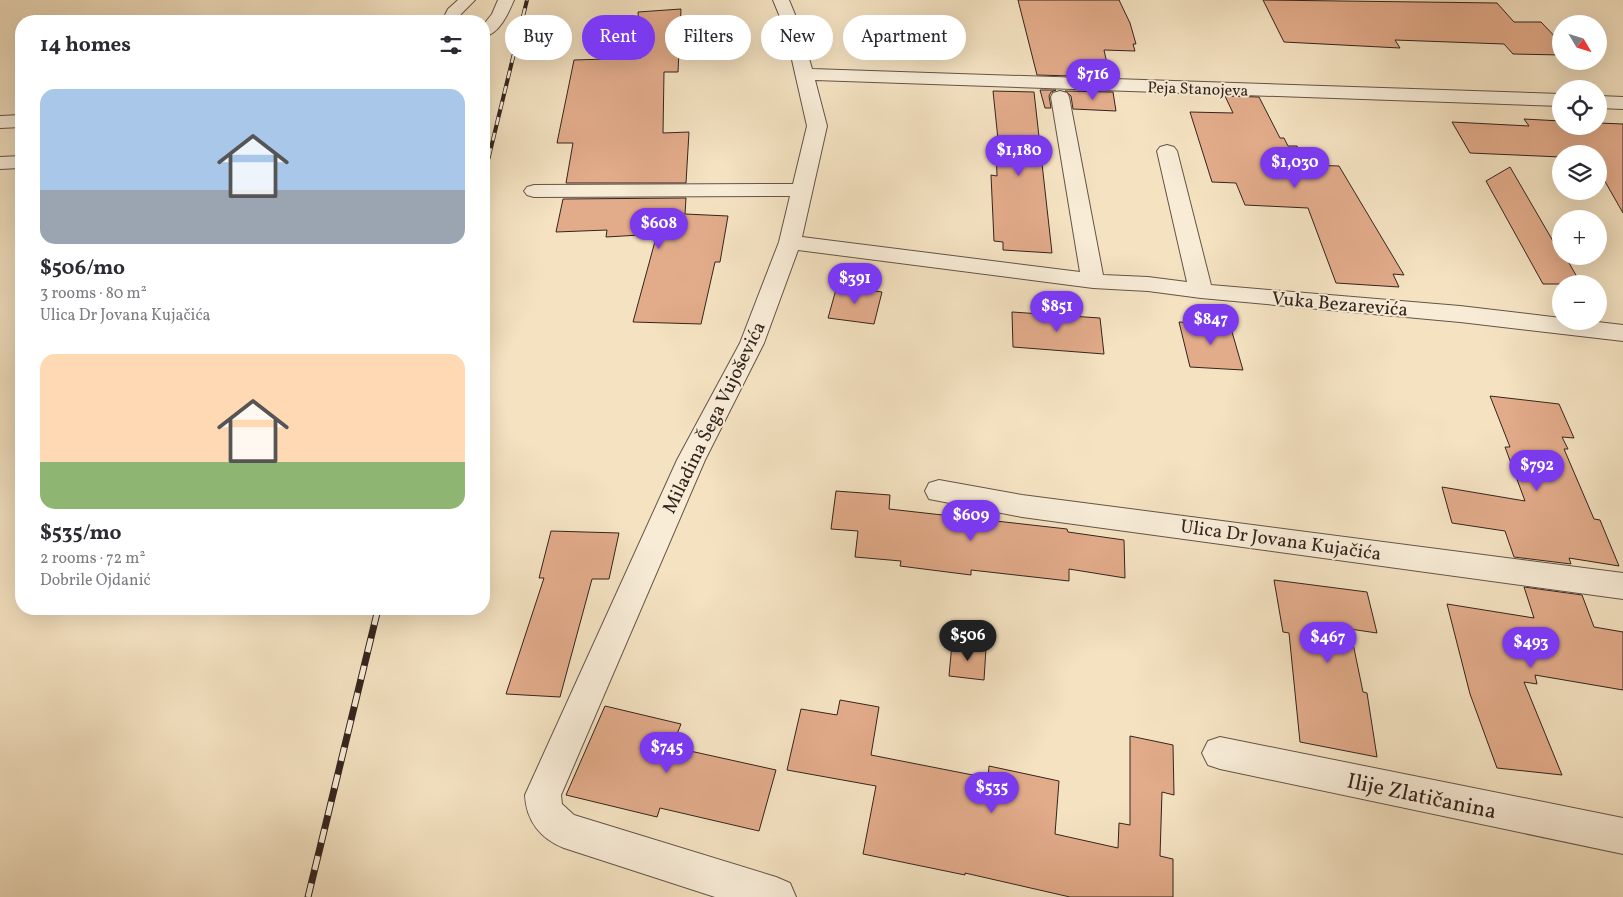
<!DOCTYPE html>
<meta charset="utf-8">
<style>
body{margin:0;font-family:Vollkorn,serif;background:#f7f7f7;color:#2b2b33;height:100vh;display:flex;flex-direction:column;font-size:19px;white-space:nowrap}
*{box-sizing:border-box;margin:0}
p{font-size:16px;color:#7c7c81}
.icon{flex:none;width:28px;height:28px;fill:none;stroke:currentColor;stroke-width:2;stroke-linecap:round;stroke-linejoin:round}
.map{position:relative;flex:1;overflow:hidden}
.panel{position:absolute;left:15px;top:15px;width:475px;height:600px;display:flex;flex-direction:column;background:#fff;border-radius:20px;box-shadow:0 5px 20px #0002}
.panel>*{flex:none}
.banner{position:absolute;left:505px;top:15px;width:475px;height:45px;display:flex;gap:10px}
.needle{width:32px;rotate:128deg}
.fabs{position:absolute;left:1552px;top:15px;display:grid;gap:10px}
.fabs a{display:grid;place-items:center;width:55px;height:55px;border-radius:50%;background:#fff;box-shadow:0 5px 20px #0002;font-size:25px}
.price{position:absolute;translate:-50% -42px;padding:0 11px;border-radius:18px;background:#7c3aed;color:#fff;font-size:16px;line-height:32px;filter:drop-shadow(0 1px 2px #0008)}
.price::after{content:'';position:absolute;left:50%;top:30px;width:15px;height:11px;margin-left:-8px;background:inherit;clip-path:polygon(0 0,100% 0,50% 100%)}
.price.current{background:#222;color:#fff}
ul{padding:0;list-style:none}
li{display:grid;align-content:center;gap:10px;height:265px;padding:0 25px}
li span{display:grid;place-items:center;height:155px;border-radius:15px;color:#555}
li>.icon{margin-inline-start:auto}
span .icon{width:90px;height:90px;fill:#fffc;stroke-width:1}
li b{font-size:21px}
h2{display:flex;justify-content:space-between;align-items:center;height:60px;padding:0 25px;font-size:21px}
.pill{padding:0 18px;border-radius:22px;background:#fff;box-shadow:0 5px 20px #0002;font-size:18px;line-height:45px}
.pill.current{background:#7c3aed;color:#fff}
.map>svg:first-child{display:block}
.building{fill:#e2ab8a;stroke:#34241e}
.lines{fill:none;stroke-linecap:round;stroke-linejoin:round}
.minor-casing{stroke:#645447;stroke-width:2}
.minor{fill:#f8ecd7;fill-rule:evenodd}
.rail-far2-casing{stroke:#34241e;stroke-width:4}
.rail-far1-casing{stroke:#34241e;stroke-width:4.5}
.rail-casing{stroke:#34241e;stroke-width:7}
.rail-far2{stroke:#f8ecd7;stroke-width:2.5;stroke-dasharray:8;stroke-linecap:butt}
.rail-far1{stroke:#f8ecd7;stroke-width:3;stroke-dasharray:9;stroke-linecap:butt}
.rail{stroke:#f8ecd7;stroke-width:5;stroke-dasharray:14;stroke-linecap:butt}
.labels{text-anchor:middle;stroke-width:4;stroke-linejoin:round;paint-order:stroke}
.far-street-label{font-size:16px;fill:#34241e;stroke:#f8ecd7}
.street-label{font-size:19px;fill:#34241e;stroke:#f8ecd7}
.near-street-label{font-size:22px;fill:#34241e;stroke:#f8ecd7}
</style>
<div class="map">
<svg width="1623" height="897" viewBox="0 0 1623 897">
<rect width="100%" height="100%" fill="#f4e2c1"/>
<filter id="stains"><feTurbulence type="fractalNoise" baseFrequency=".004" numOctaves="4"/><feColorMatrix values="0 0 0 0 .2 0 0 0 0 .09 0 0 0 0 .02 0 0 0 .5 -.17"/></filter>
<radialGradient id="worn" r=".72"><stop offset=".6" stop-color="#630" stop-opacity="0"/><stop offset="1" stop-color="#630" stop-opacity=".3"/></radialGradient>
<g class="building">
<polygon points="1018,0 1119,0 1130,23 1136,44 1133,44 1135,51 1104,50 1110,77 1037,75"/>
<polygon points="1263,0 1497,3 1514,22 1541,22 1561,43 1561,55 1513,54 1504,44 1395,40 1400,48 1284,42"/>
<polygon points="681,9 678,72 664,72 663,133 689,132 686,183 566,183 573,143 557,143 574,60 641,58 638,12"/>
<polygon points="1040,90 1056,90 1051,92 1049,96 1051,108 1045,108"/>
<polygon points="993,91 1034,92 1052,253 1003,250 1003,242 994,241 991,175 997,176 996,149 999,149"/>
<polygon points="1065,91 1113,92 1116,111 1073,109 1071,96"/>
<polygon points="1225,96 1259,97 1280,138 1284,138 1288,146 1297,146 1307,165 1339,166 1404,275 1393,274 1399,287 1336,283 1308,208 1245,205 1236,183 1212,182 1190,112 1233,113"/>
<polygon points="1524,119 1561,121 1561,126 1599,126 1599,123 1623,124 1623,213 1599,171 1599,154 1561,154 1561,157 1470,153 1452,122 1529,126"/>
<polygon points="1510,167 1557,248 1561,248 1561,256 1565,256 1581,284 1543,284 1486,181"/>
<polygon points="686,198 685,214 728,216 720,262 715,262 701,324 633,322 657,234 606,237 607,230 556,232 563,199"/>
<polygon points="837,286 882,292 874,324 828,318"/>
<polygon points="1012,312 1100,318 1104,354 1013,347"/>
<polygon points="1179,322 1230,325 1243,370 1190,367"/>
<polygon points="1490,396 1559,404 1574,438 1562,437 1568,449 1564,449 1594,519 1600,520 1619,566 1569,558 1571,564 1514,557 1505,531 1452,523 1442,487 1525,501 1505,447 1510,447"/>
<polygon points="836,491 890,495 889,509 1067,529 1068,532 1124,540 1125,578 1069,569 1069,581 971,570 971,575 900,566 901,561 855,557 858,531 831,529"/>
<polygon points="551,531 619,533 609,579 592,579 560,697 506,694 544,578 539,578"/>
<polygon points="1274,580 1367,592 1377,633 1350,629 1363,692 1367,693 1377,757 1300,742 1289,633 1283,632"/>
<polygon points="1524,587 1582,595 1594,627 1623,632 1623,690 1535,675 1537,684 1524,682 1562,775 1497,768 1470,694 1447,604 1534,618"/>
<polygon points="952,643 986,648 984,680 949,676"/>
<polygon points="840,700 879,707 871,755 988,778 989,766 1059,781 1055,834 1118,848 1119,823 1130,825 1130,736 1173,745 1174,795 1162,792 1160,856 1173,859 1173,897 1070,897 965,873 965,875 863,854 876,786 787,770 801,709 837,715"/>
<polygon points="605,706 681,724 672,747 776,770 759,831 660,808 657,817 566,795"/>
</g>
<g class="lines">
<g class="minor-casing">
<g id="minor">
<polygon points="458,0 475,0 461,14 458,21 442,21 448,9"/>
<path d="M498,0H514C508,14 500,33 484,37V24L492,14Z"/>
<path d="M773,0H789L801,29L812,69L1561,94V106L815,80L827,126L802,237L1080,272L1051,97L1053,93L1060,91L1067,93L1069,97L1103,275L1148,277L1187,282L1157,151L1160,147L1167,145L1174,147L1177,151L1211,285L1460,306L1561,318V321H1589L1623,325V341L1460,322L1201,298L1148,291L1093,288L798,250L764,343L705,460L561,795L562,804L574,815L776,877L790,883L796,897H715L564,848C541,839 526,821 525,795L677,460L740,343L779,242L790,196L534,197L527,195L524,191L527,187L534,185L793,184L807,126L785,29Z"/>
<polygon points="1599,96 1623,97 1623,109 1599,108"/>
<polygon points="21,115 21,127 0,128 0,116"/>
<polygon points="21,156 21,168 0,169 0,157"/>
<polygon points="939,480 1022,495 1623,573 1623,599 1022,517 929,499 925,491 929,483"/>
<polygon points="1220,737 1623,818 1623,854 1220,769 1208,765 1202,753 1208,741"/>
</g>
</g>
<use href="#minor" class="minor"/>
<g class="rail-far2-casing">
<polyline id="rail-far2" points="489,156 527,0"/>
</g>
<g class="rail-far1-casing">
<polyline id="rail-far1" points="484,175 489,155"/>
</g>
<g class="rail-casing">
<polyline id="rail" points="308,897 378,609"/>
</g>
<use href="#rail-far2" class="rail-far2"/>
<use href="#rail-far1" class="rail-far1"/>
<use href="#rail" class="rail"/>
</g>
<g class="labels">
<g class="far-street-label">
<text transform="translate(1198 88) rotate(2)" y="6">Peja Stanojeva</text>
</g>
<g class="street-label">
<text transform="translate(1340 303) rotate(5)" y="7">Vuka Bezarevića</text>
<text transform="translate(713 417) rotate(-64)" y="7">Miladina Šega Vujoševića</text>
<text transform="translate(1281 539) rotate(8)" y="7">Ulica Dr Jovana Kujačića</text>
</g>
<g class="near-street-label">
<text transform="translate(1422 795) rotate(12)" y="8">Ilije Zlatičanina</text>
</g>
</g>
<rect width="100%" height="100%" filter="url(#stains)"/>
<rect width="100%" height="100%" fill="url(#worn)"/>
</svg>
<div class="fabs">
<a><svg class="needle" viewBox="-14 -14 28 28"><path d="M0-13l5 13h-10z" fill="#e53935"/><path d="M0 13l5-13h-10z" fill="#7c7c81"/></svg></a>
<a><svg class="icon" aria-label="locate" viewBox="0 0 24 24"><circle cx="12" cy="12" r="6"/><path d="M12 2v4M12 18v4M2 12h4M18 12h4"/></svg></a>
<a><svg class="icon" aria-label="layers" viewBox="0 0 24 24"><path d="M12 4l9 5-9 5-9-5zM3 14l9 5 9-5"/></svg></a>
<a>+</a>
<a>−</a>
</div>
<b class="price" style="left:1093px;top:101px">$716</b>
<b class="price" style="left:1019px;top:177px">$1,180</b>
<b class="price" style="left:1295px;top:189px">$1,030</b>
<b class="price" style="left:659px;top:250px">$608</b>
<b class="price" style="left:855px;top:305px">$391</b>
<b class="price" style="left:1057px;top:333px">$851</b>
<b class="price" style="left:1211px;top:346px">$847</b>
<b class="price" style="left:1537px;top:492px">$792</b>
<b class="price" style="left:971px;top:542px">$609</b>
<b class="price current" style="left:968px;top:662px">$506</b>
<b class="price" style="left:1328px;top:664px">$467</b>
<b class="price" style="left:1531px;top:669px">$493</b>
<b class="price" style="left:667px;top:774px">$745</b>
<b class="price" style="left:992px;top:814px">$535</b>
<div class="banner">
<a class="pill">Buy</a>
<a class="pill current">Rent</a>
<a class="pill">Filters</a>
<a class="pill">New</a>
<a class="pill">Apartment</a>
</div>
<section class="panel">
<h2>14 homes<svg class="icon" aria-label="filters" viewBox="0 0 24 24"><path d="M4 7h16M4 17h16"/><circle cx="9" cy="7" r="2"/><circle cx="15" cy="17" r="2"/></svg></h2>
<ul>
<li><span style="background:linear-gradient(#a9c7e8 65%,#9aa5b1 0)"><svg class="icon" aria-label="home" viewBox="0 0 24 24"><path d="M3 11l9-7 9 7M6 9v11h12V9"/></svg></span><div><b>$506/mo</b><p>3 rooms · 80 m²</p><p>Ulica Dr Jovana Kujačića</p></div></li>
<li><span style="background:linear-gradient(#ffd9b3 70%,#8fb573 0)"><svg class="icon" aria-label="home" viewBox="0 0 24 24"><path d="M3 11l9-7 9 7M6 9v11h12V9"/></svg></span><div><b>$535/mo</b><p>2 rooms · 72 m²</p><p>Dobrile Ojdanić</p></div></li>
</ul>
</section>
</div>
